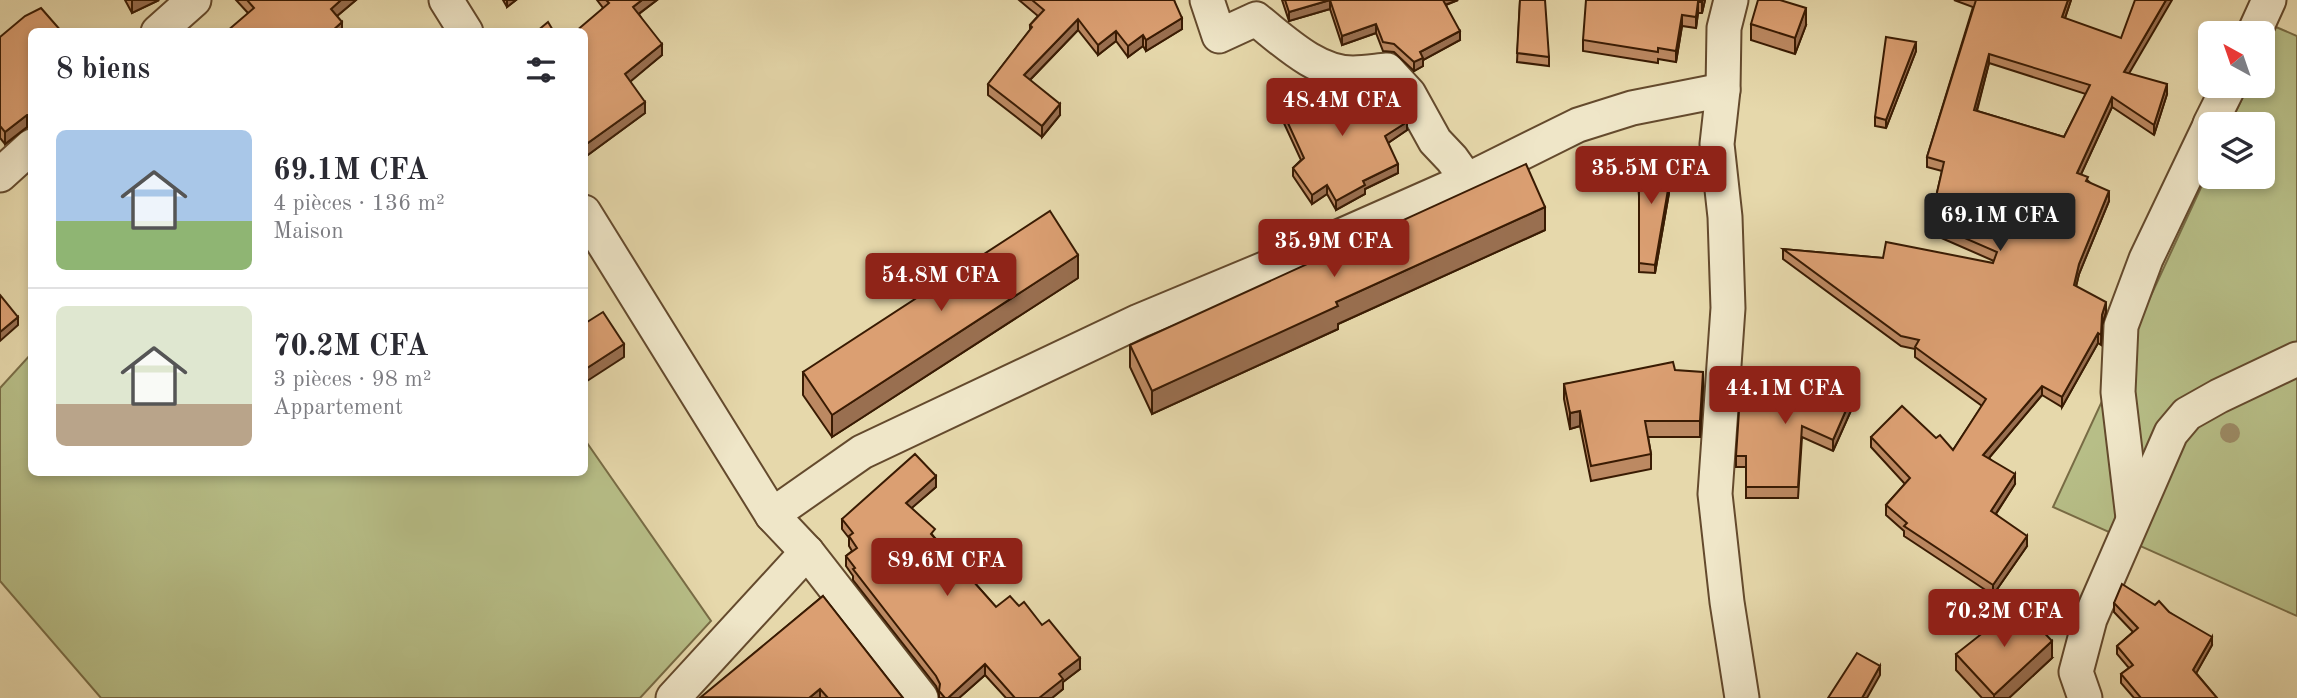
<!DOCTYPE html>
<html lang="fr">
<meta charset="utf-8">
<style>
body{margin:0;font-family:"Old Standard TT",serif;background:#f7f7f7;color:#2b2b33;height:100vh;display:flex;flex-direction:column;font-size:26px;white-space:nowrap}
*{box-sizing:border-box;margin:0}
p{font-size:23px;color:#7c7c81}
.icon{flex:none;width:38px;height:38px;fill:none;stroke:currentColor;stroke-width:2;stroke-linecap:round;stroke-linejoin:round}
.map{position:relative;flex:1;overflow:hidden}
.drawer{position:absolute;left:28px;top:28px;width:560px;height:448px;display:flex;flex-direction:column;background:#fff;border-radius:10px;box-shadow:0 4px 10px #0003}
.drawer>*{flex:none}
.needle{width:46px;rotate:320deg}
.tools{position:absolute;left:2198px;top:21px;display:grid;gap:14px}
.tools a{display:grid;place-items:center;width:77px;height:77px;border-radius:10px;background:#fff;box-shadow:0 4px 10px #0003;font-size:35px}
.price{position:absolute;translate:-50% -60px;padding:0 16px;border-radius:7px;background:#8f2418;color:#fff;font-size:23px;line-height:46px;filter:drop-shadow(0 2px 4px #0008)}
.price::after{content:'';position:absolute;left:50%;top:42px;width:21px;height:16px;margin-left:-10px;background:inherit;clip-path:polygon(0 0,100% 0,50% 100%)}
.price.selected{background:#222;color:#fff}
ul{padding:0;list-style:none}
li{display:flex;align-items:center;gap:21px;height:175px;padding:0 28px}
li+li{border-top:2px solid #e1e1e2}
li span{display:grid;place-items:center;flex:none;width:196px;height:140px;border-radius:10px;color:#555}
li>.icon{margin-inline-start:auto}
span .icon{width:84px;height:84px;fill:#fffc;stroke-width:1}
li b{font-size:30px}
h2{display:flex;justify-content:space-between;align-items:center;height:84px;padding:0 28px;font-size:30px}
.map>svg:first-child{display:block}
.green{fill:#b7be87;stroke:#786c45;stroke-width:2}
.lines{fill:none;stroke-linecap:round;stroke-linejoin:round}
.minor-casing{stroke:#644a2d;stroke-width:37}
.minor{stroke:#efe6c8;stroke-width:33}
.tree{fill:#9c8b65}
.wall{fill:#bc8962;stroke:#391b03;stroke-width:2;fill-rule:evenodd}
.shaded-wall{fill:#996f50;stroke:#391b03;stroke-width:2}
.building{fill:#db9f72;stroke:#391b03;stroke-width:2;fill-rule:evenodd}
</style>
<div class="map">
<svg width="2297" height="698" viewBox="0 0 2297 698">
<rect width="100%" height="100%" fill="#e6d8ab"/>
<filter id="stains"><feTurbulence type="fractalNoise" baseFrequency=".00286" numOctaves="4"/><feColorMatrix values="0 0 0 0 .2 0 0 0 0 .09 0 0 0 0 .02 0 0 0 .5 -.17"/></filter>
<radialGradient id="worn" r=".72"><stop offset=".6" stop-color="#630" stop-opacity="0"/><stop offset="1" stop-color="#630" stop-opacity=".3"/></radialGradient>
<g class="green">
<polygon points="2276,27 2297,36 2297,616 2053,507 2210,168 2210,177 2263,177 2263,124 2230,124 2248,86 2263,86 2263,55"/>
<polygon points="31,354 32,472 584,472 585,440 711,621 640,698 101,698 0,581 0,388"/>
</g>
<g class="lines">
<g class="minor-casing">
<g id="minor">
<polyline points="446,0 466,32"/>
<path d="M1207,0L1219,36L1256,19C1284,41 1316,73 1353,73C1364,73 1376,71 1387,70L1409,94L1435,141L1452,159L1467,180"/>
<polyline points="1731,0 1724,28 1723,90 1717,144 1725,217 1728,308 1715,494 1727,602 1742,698"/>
<polyline points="158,32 194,0"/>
<polyline points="2254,33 2269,0"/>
<polyline points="2210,124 2229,86"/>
<polyline points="0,175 32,146"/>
<polyline points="584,212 772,515 807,552 921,698"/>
<polyline points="772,515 862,452 1139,321 1293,257 1467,180 1578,125 1632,108 1723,90"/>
<polyline points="2133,518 2118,392 2121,326 2146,259 2210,125"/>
<polyline points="673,698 807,552"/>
<polyline points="2085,698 2076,672 2090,619 2171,433 2187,414 2219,396 2297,359"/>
</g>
</g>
<use href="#minor" class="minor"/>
</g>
<circle class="tree" cx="2230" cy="433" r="10"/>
<g class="wall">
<polygon points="125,0 159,0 132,13"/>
<polygon points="236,0 356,0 337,16 342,32 248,13"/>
<polygon points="503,0 516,0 507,7"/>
<polygon points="597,0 657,0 639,14 662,55 630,81 645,113 585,157 584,32 603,8"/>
<polygon points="1019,0 1174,0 1182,29 1146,51 1143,46 1128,57 1116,41 1098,55 1078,30 1030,80 1060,115 1042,137 988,95 988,84 1030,30 1030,25 1038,16"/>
<polygon points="1282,0 1458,0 1446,5 1460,40 1423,60 1423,66 1414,71 1394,52 1383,51 1376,33 1342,45 1330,9 1289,21"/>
<polygon points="1520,0 1549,57 1549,66 1517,62"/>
<polygon points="1705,0 1702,13 1698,13 1696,28 1682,26 1676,62 1658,59 1658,63 1583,51 1583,40"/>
<path d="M1954,0H2071L2065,18L2129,74L2167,94L2154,135L2112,107L2081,174L2109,201L2079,274L2076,286L2106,312L2102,325L2101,345L2098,343L2062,407L2042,395L1989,458L2015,484L1996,514L2027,546L1993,595L1904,536V531L1886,515V505L1905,484L1871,447V437L1936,438L1953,450L1982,406L1915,357V349L1901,346L1783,259V249L1883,258L1993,263L1994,261L1930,233V223L1942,171L1927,167V157L1973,7ZM1989,63L2086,94L2064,137L1977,111Z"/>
<polygon points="1751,24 1806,25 1795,54 1751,40"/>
<polygon points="32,32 32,128 27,127 5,144 0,138 0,37"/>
<polygon points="1916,51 1886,128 1875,126 1875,117"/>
<polygon points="1276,97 1323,114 1407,130 1388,143 1398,173 1365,189 1365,194 1336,210 1327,194 1312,204 1293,176 1293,168 1301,160 1276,106"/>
<polygon points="32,160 32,176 30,174 30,161"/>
<polygon points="1636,162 1669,193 1655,273 1639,272 1639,196"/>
<polygon points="1545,230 1338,324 1338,329 1152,414 1130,367 1130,345"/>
<polygon points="1078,278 832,437 803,395 803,372"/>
<polygon points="1675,370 1703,387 1700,437 1648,437 1651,454 1651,469 1591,481 1580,426 1570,429 1564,399 1564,384"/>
<polygon points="1857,397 1833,451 1802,437 1798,498 1746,498 1746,467 1736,467 1736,456"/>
<polygon points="936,487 911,508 935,538 996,607 1019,606 1042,625 1080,669 1063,682 1063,689 1052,698 1006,698 985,675 959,698 939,698 939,694 936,686 853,580 853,576 846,566 846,556 852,551 849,546 849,538 842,529 842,519"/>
<polygon points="823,596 903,698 701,698"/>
<polygon points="2114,603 2155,605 2169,612 2212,645 2196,673 2217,698 2134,698 2121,683 2121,674 2129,668 2117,654 2117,646 2133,632 2114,612"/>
<polygon points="1956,654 2052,658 2009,698 1982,698 1956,670"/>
</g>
<g class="shaded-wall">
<polygon points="133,0 159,0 132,13 132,0"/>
<polygon points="341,0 356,0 331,21 331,9"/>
<polygon points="507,0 516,0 507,7"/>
<polygon points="642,0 657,0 633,18 633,7"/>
<polygon points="1330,0 1330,9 1289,21 1289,12"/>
<polygon points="1442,0 1458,0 1442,6"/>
<polygon points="1702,0 1705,0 1702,13"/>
<polygon points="2068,0 2071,0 2062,27 2062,17"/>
<polygon points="2166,0 2172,0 2124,82 2124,72"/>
<polygon points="1698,2 1698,13 1696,28 1696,17"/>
<polygon points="1806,8 1806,25 1795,54 1795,38"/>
<polygon points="1682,15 1682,26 1676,62 1676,51"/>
<polygon points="1182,18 1182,29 1146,51 1146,40"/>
<polygon points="1078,19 1078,30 1024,86 1024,75"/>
<polygon points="342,22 342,32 331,32"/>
<polygon points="1376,24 1376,33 1342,45 1342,36"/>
<polygon points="1116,31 1116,41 1098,55 1098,45"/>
<polygon points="1460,31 1460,40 1423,60 1423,66 1414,71 1414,62 1420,52"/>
<polygon points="1143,35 1143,46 1128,57 1128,46"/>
<polygon points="1916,42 1916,51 1886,128 1886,120"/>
<polygon points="662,44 662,55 625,86 625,74"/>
<polygon points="1989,54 1989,63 1974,120 1974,110"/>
<polygon points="2167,84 2167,94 2154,135 2154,125"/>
<polygon points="2112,97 2112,107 2077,183 2077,173"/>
<polygon points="645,102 645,113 585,157 585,145"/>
<polygon points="1060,104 1060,115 1042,137 1042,126"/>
<polygon points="27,115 27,127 5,144 5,132"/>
<polygon points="1407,122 1407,130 1385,145 1385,136"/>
<polygon points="1398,164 1398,173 1365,189 1365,194 1336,210 1336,201 1363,181"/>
<polygon points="1669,184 1669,193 1655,273 1655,265"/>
<polygon points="1327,185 1327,194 1312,204 1312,195"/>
<polygon points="2109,191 2109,201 2079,274 2074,295 2074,285 2079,264"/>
<polygon points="1545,207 1545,230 1338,324 1338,329 1152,414 1152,391 1336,302"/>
<polygon points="1078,255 1078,278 832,437 832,415"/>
<polygon points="2106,302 2106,312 2102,325 2101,345 2102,315"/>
<polygon points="18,317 18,325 0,341 0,332"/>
<polygon points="2098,333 2098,343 2062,407 2062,397"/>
<polygon points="624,344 624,357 584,383 584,370"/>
<polygon points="1703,372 1703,387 1700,437 1700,421"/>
<polygon points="1857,385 1857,397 1833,451 1833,440"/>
<polygon points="2042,386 2042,395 1983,465 1983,455"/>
<polygon points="1580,411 1580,426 1570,429 1570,413"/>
<polygon points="2015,474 2015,484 1991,521 1991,511"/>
<polygon points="936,476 936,487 906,513 906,503"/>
<polygon points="2027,536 2027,546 1993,595 1993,585"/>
<polygon points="2212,637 2212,645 2193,679 2193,670"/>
<polygon points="2052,641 2052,658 2009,698 1994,698 1994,695"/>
<polygon points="1080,658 1080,669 1063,682 1063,689 1052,698 1039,698 1059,674"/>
<polygon points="985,664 985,675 959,698 948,698"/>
<polygon points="1880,666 1880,675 1867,698 1862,698"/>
<polygon points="820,689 820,698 809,698"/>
</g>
<g class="building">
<polygon points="247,0 341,0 331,9 342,22 331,32 226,32 254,8"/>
<polygon points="606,0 642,0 633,7 662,44 625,74 645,102 585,145 584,32 575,32 609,3"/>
<polygon points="1032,0 1174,0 1182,18 1146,40 1143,35 1128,46 1116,31 1098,45 1078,19 1024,75 1060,104 1042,126 988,84 1032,27 1030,25 1044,10"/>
<polygon points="1285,0 1443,0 1460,31 1420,52 1423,58 1414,62 1394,44 1383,42 1376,24 1342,36 1330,0 1289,12"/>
<polygon points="1520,0 1545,0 1549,57 1517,53"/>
<polygon points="1586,0 1702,0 1702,2 1698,2 1696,17 1682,15 1676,51 1658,48 1658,52 1583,40"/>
<polygon points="1758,0 1780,0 1806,8 1795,38 1751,24"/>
<path d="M1976,0H2068L2062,17L2121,38L2135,0H2166L2124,72L2167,84L2154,125L2112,97L2077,173L2088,177L2086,181L2109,191L2079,264L2074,285L2106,302L2102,315L2101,335L2098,333L2062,397L2042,386L1983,455L2015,474L1991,511L2027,536L1993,585L1904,526L1907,523L1886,505L1910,478L1871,437L1902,406L1936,438L1940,435L1953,450L1986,399L1915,347L1919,340L1901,336L1783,249L1883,258L1886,242L1993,263L1997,252L1930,223L1944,162L1927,157ZM1989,54L2090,85L2064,137L1974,110Z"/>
<polygon points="41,8 62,32 32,32 32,115 27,115 5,132 0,126 0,37 25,16"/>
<polygon points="548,22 554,32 536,32"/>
<polygon points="1886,37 1916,42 1886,120 1875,117"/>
<polygon points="1382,84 1393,97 1407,122 1385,136 1398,164 1363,181 1365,185 1336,201 1327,185 1312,195 1293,168 1304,158 1276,97 1318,87 1323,114"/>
<polygon points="1666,158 1669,184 1655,265 1639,263 1639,188 1636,162"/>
<polygon points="1526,164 1545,207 1336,302 1338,306 1152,391 1130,345"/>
<polygon points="1050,211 1078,255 832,415 803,372"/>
<polygon points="0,295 18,317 0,332"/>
<polygon points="603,312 624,344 584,370 584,324"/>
<polygon points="1673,362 1675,370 1703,372 1700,421 1645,421 1651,454 1591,466 1580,411 1570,413 1564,384"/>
<polygon points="1761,380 1857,385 1833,440 1802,426 1798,487 1746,487 1746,456 1736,456 1741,381 1760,384"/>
<polygon points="915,454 936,476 906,503 935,529 931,534 996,607 1010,596 1019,606 1024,602 1042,625 1049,620 1080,658 1059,674 1063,679 1039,698 1015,698 985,664 948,698 945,698 939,691 940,684 936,676 853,569 855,568 846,556 857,548 849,536 853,533 842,519"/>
<polygon points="2122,584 2155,605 2159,601 2169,612 2212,637 2193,670 2217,698 2141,698 2121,674 2133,665 2117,646 2138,628 2114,603"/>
<polygon points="823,596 903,698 828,698 820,689 809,698 701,697"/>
<polygon points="2018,605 2052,641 1994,695 1956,654"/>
<polygon points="1857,653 1880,666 1862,698 1828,698"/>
</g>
<rect width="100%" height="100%" filter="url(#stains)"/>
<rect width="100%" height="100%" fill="url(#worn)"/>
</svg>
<div class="tools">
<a><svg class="needle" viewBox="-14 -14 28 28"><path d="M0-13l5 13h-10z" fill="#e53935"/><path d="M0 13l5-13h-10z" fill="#7c7c81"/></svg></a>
<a><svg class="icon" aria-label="layers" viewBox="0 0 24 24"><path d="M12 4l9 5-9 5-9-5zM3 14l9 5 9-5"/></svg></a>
</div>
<b class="price" style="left:1342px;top:138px">48.4M CFA</b>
<b class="price" style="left:1651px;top:206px">35.5M CFA</b>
<b class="price selected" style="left:2000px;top:253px">69.1M CFA</b>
<b class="price" style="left:1334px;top:279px">35.9M CFA</b>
<b class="price" style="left:941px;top:313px">54.8M CFA</b>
<b class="price" style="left:1785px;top:426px">44.1M CFA</b>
<b class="price" style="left:947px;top:598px">89.6M CFA</b>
<b class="price" style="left:2004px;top:649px">70.2M CFA</b>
<section class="drawer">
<h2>8 biens<svg class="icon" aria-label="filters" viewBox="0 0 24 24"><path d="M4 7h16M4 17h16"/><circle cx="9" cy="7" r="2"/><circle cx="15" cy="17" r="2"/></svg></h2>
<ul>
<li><span style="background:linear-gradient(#a9c7e8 65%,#8fb573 0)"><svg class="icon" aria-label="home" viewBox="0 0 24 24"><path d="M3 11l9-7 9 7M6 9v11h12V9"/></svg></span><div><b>69.1M CFA</b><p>4 pièces · 136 m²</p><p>Maison</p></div></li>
<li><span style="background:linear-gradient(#dfe7d0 70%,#b9a48a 0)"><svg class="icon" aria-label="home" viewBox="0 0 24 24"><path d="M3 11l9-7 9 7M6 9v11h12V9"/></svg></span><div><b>70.2M CFA</b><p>3 pièces · 98 m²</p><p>Appartement</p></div></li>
</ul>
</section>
</div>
